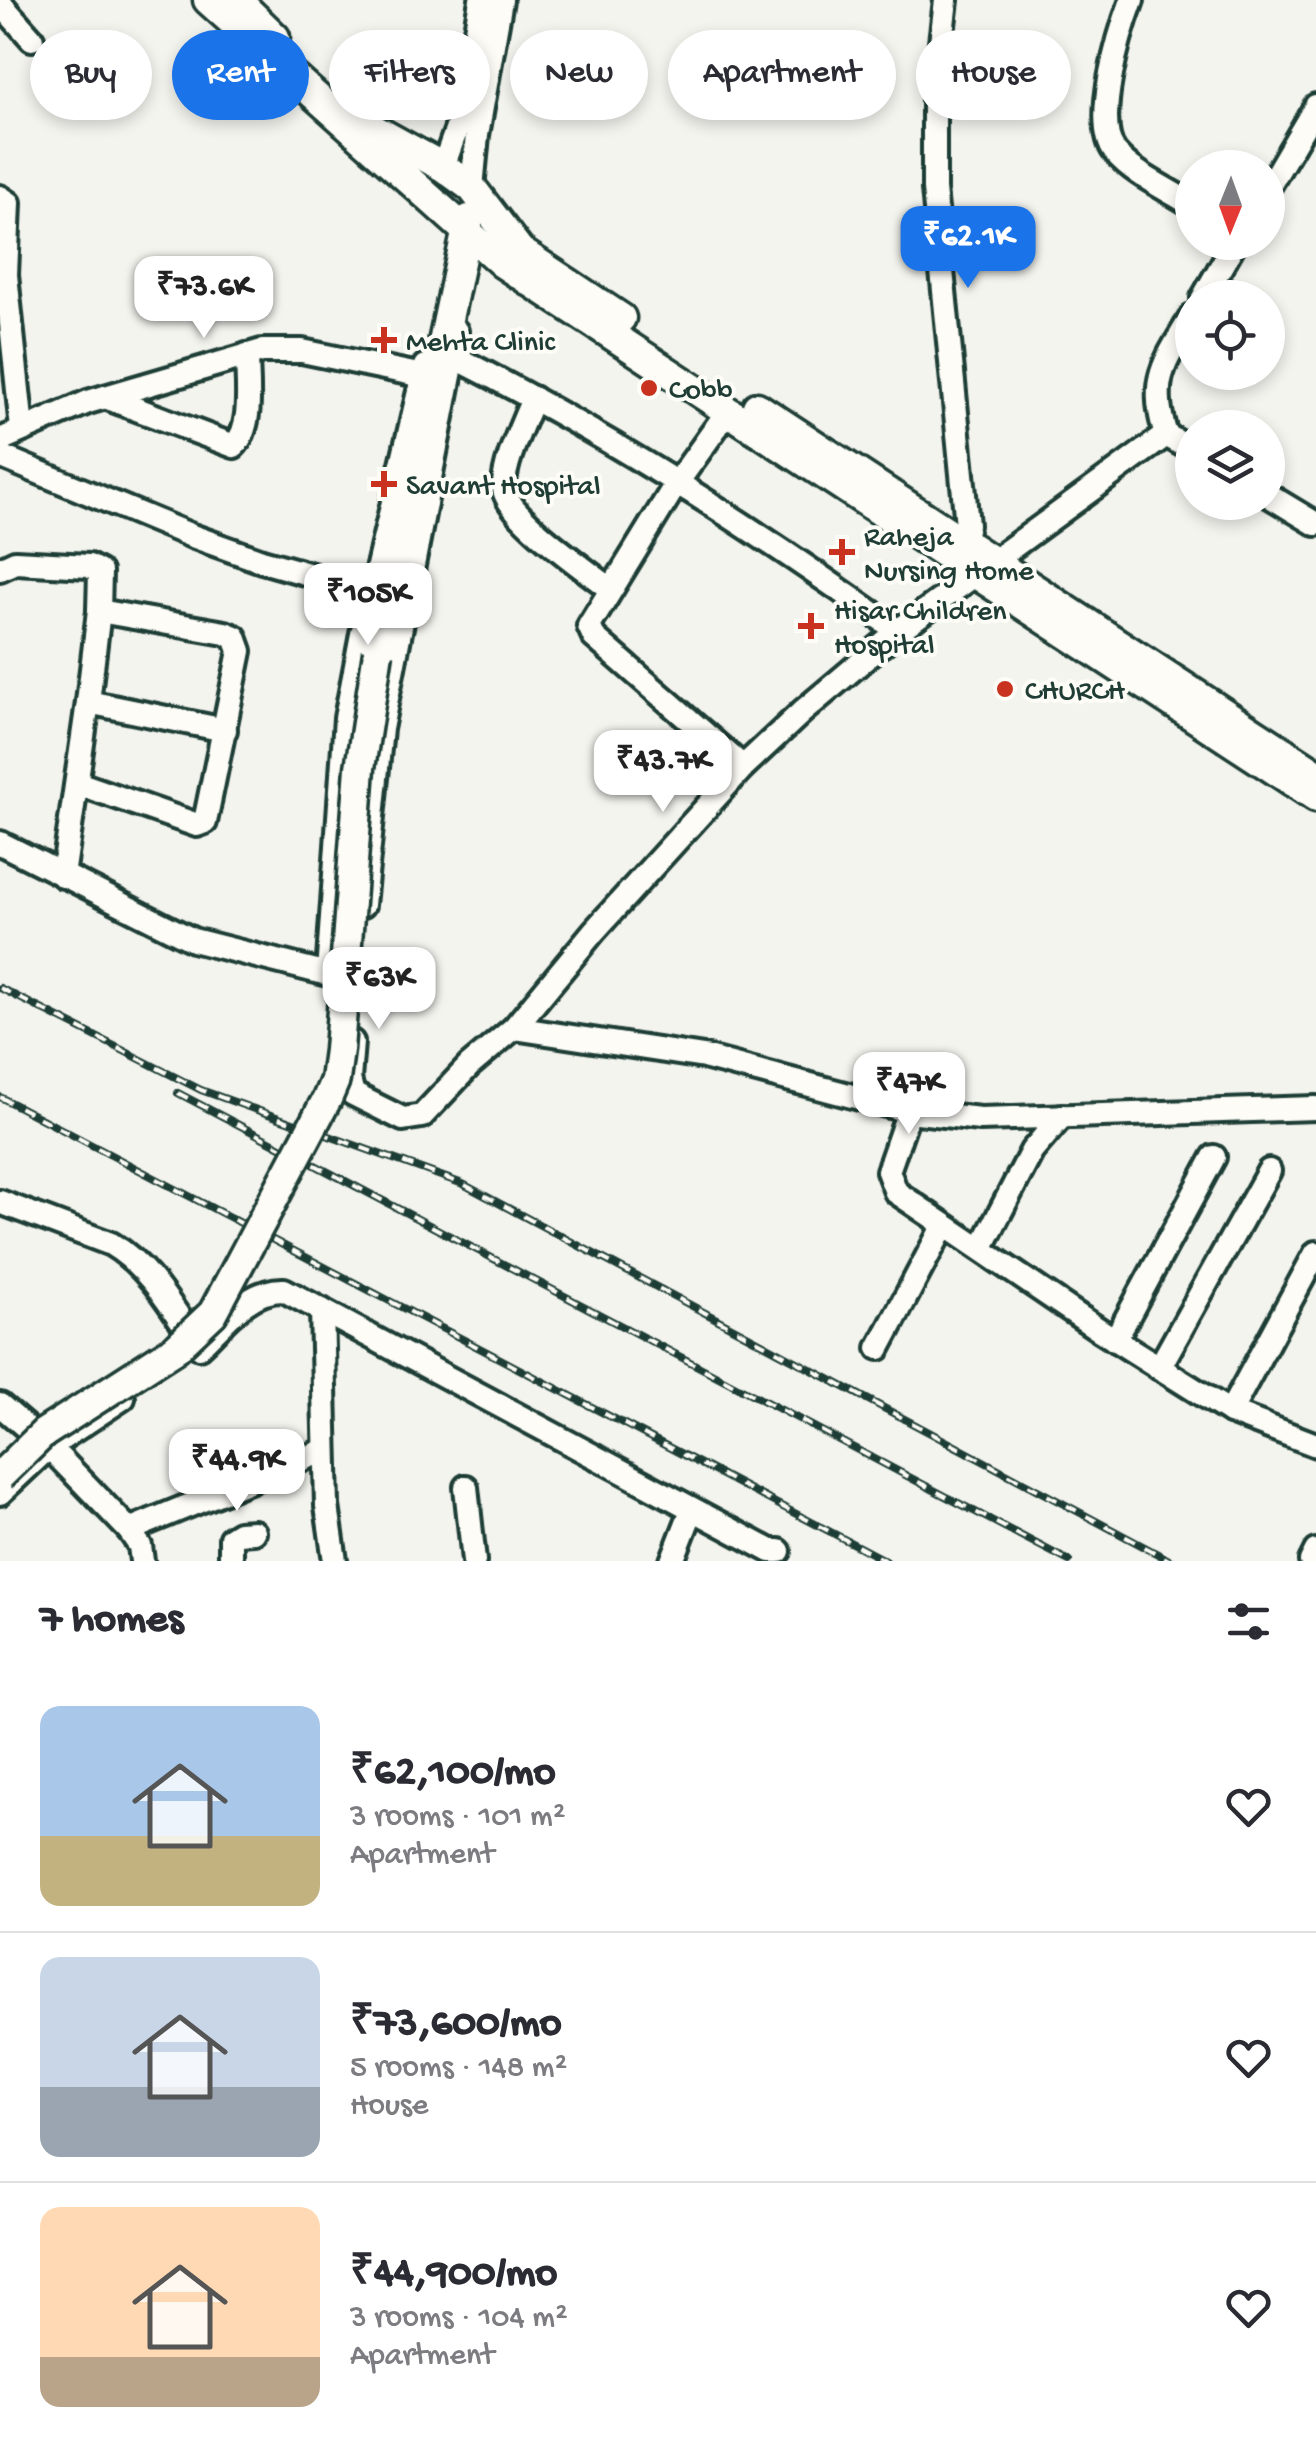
<!DOCTYPE html>
<meta charset="utf-8">
<style>
body{margin:0;font-family:"Gochi Hand",sans-serif;background:#f7f7f7;color:#2b2b33;height:100vh;display:flex;flex-direction:column;font-size:38px;white-space:nowrap}
*{box-sizing:border-box;margin:0}
p{font-size:32px;color:#7c7c81}
.icon{flex:none;width:55px;height:55px;fill:none;stroke:currentColor;stroke-width:2;stroke-linecap:round;stroke-linejoin:round}
.map{position:relative;height:1561px;overflow:hidden}
.sheet{display:flex;flex-direction:column;background:#fff;flex:1}
.sheet>*{flex:none}
.top-card{position:absolute;left:30px;top:30px;width:1258px;height:90px;display:flex;gap:20px}
.needle{width:65px;rotate:181deg}
.buttons{position:absolute;left:1175px;top:150px;display:grid;gap:20px}
.buttons a{display:grid;place-items:center;width:110px;height:110px;border-radius:50%;background:#fff;box-shadow:0 5px 15px #0003;font-size:50px}
.price{position:absolute;translate:-50% -85px;padding:0 22px;border-radius:20px;background:#fff;color:#222;font-size:32px;line-height:65px;filter:drop-shadow(0 2px 5px #0008)}
.price::after{content:'';position:absolute;left:50%;top:60px;width:30px;height:22px;margin-left:-15px;background:inherit;clip-path:polygon(0 0,100% 0,50% 100%)}
.price.current{background:#1a73e8;color:#fff}
ul{padding:0;list-style:none}
li{display:flex;align-items:center;gap:30px;height:250px;padding:0 40px}
li+li{border-top:2px solid #e1e1e2}
li span{display:grid;place-items:center;flex:none;width:280px;height:200px;border-radius:20px;color:#555}
li>.icon{margin-inline-start:auto}
span .icon{width:120px;height:120px;fill:#fffc;stroke-width:1}
li b{font-size:42px}
h2{display:flex;justify-content:space-between;align-items:center;height:120px;padding:0 40px;font-size:42px}
.pill{padding:0 35px;border-radius:45px;background:#fff;box-shadow:0 5px 15px #0003;font-size:35px;line-height:90px}
.pill.current{background:#1a73e8;color:#fff}
.map>svg:first-child{display:block}
.lines{fill:none;stroke-linecap:round;stroke-linejoin:round}
.minor-casing{stroke:#1f3d34;stroke-width:30}
.major-casing{stroke:#1f3d34;stroke-width:35}
.minor{stroke:#fdfcf7;stroke-width:22}
.major{stroke:#fdfcf7;stroke-width:28}
.rail-casing{stroke:#1f3d34;stroke-width:8}
.rail{stroke:#fdfcf7;stroke-width:4;stroke-dasharray:11;stroke-linecap:butt}
.major-bridge-casing{stroke:#1f3d34;stroke-width:35;stroke-linecap:butt}
.major-bridge{stroke:#fdfcf7;stroke-width:28}
.poi-dot{fill:#c8321e;stroke:#fdfcf7;stroke-width:4}
.labels{text-anchor:middle;stroke-width:8;stroke-linejoin:round;paint-order:stroke}
.poi-label{font-size:30px;fill:#1f3d34;stroke:#fdfcf7;text-anchor:start}
</style>
<div class="map">
<svg width="1316" height="1561" viewBox="0 0 1316 1561">
<rect width="100%" height="100%" fill="#f4f4ef"/>
<filter id="ink" filterUnits="userSpaceOnUse"><feTurbulence type="fractalNoise" baseFrequency=".01" numOctaves="2"/><feDisplacementMap in="SourceGraphic" scale="20" xChannelSelector="R" yChannelSelector="G"/><feConvolveMatrix kernelMatrix="1 2 1 2 8 2 1 2 1" color-interpolation-filters="sRGB"/></filter>
<g filter="url(#ink)">
<g class="lines">
<g class="minor-casing">
<g id="minor">
<polyline points="946,0 934,101 934,189 967,525 963,541 953,555"/>
<path d="M1132,0C1120,32 1092,123 1115,152C1134,175 1168,189 1192,205"/>
<polyline points="0,3 32,39"/>
<polyline points="443,167 462,114 481,0"/>
<polyline points="472,188 477,135 501,0"/>
<polyline points="1268,188 1316,106"/>
<polyline points="0,197 9,203 6,275 22,429"/>
<polyline points="1203,298 1235,242"/>
<path d="M1192,316C1165,363 1148,379 1166,435L1192,450"/>
<path d="M454,357C609,435 757,530 898,631"/>
<path d="M105,397L234,446C254,426 247,381 247,355"/>
<path d="M533,398C524,422 503,463 504,488C505,515 587,570 610,589"/>
<polyline points="728,411 676,484 589,626 594,637 743,767"/>
<polyline points="0,440 88,402 262,351 302,351 423,376"/>
<polyline points="0,456 192,536 262,561 372,592"/>
<polyline points="1268,495 1316,524"/>
<polyline points="0,569 15,562 89,566 100,572 99,611 88,702 63,876"/>
<polyline points="88,702 225,730"/>
<polyline points="77,783 197,825 205,822 240,651 235,637 225,633 99,611"/>
<polyline points="0,843 193,940 328,974"/>
<polyline points="363,905 381,729 456,345 456,331"/>
<polyline points="357,978 328,974 346,718 362,634 425,366"/>
<polyline points="514,1028 704,1057 909,1111 980,1119 1316,1108"/>
<polyline points="352,1042 349,1079 353,1094 403,1119 422,1116 469,1066 514,1028 594,931 743,767 803,711 898,631 1166,435"/>
<polyline points="909,1111 888,1171 896,1192 1098,1329 1230,1412 1316,1445"/>
<path d="M0,1202L111,1244C150,1267 173,1310 199,1347C224,1324 248,1289 284,1290L771,1551H779"/>
<polyline points="981,1249 1032,1151 1062,1116"/>
<polyline points="322,1310 327,1506 335,1561"/>
<polyline points="1115,1340 1214,1157"/>
<polyline points="879,1348 944,1225"/>
<polyline points="1159,1368 1269,1171"/>
<polyline points="0,1405 49,1447 129,1530 140,1546 142,1561"/>
<polyline points="1230,1412 1316,1253"/>
<polyline points="466,1487 474,1561"/>
<polyline points="0,1493 49,1447 123,1398"/>
<polyline points="129,1530 325,1450"/>
<polyline points="231,1561 231,1538 239,1533 254,1532"/>
<polyline points="672,1561 692,1510"/>
<polyline points="1311,1561 1316,1551"/>
</g>
</g>
<g class="major-casing">
<g id="major">
<polyline points="208,0 502,263 1316,797"/>
<polyline points="237,0 275,37"/>
<polyline points="358,114 374,129 443,167 472,188 520,251 621,318"/>
<polyline points="757,407 1316,773"/>
<polyline points="378,652 469,219"/>
</g>
</g>
<use href="#minor" class="minor"/>
<use href="#major" class="major"/>
<g class="rail-casing">
<g id="rail">
<polyline points="0,988 201,1090 463,1184 1171,1561"/>
<polyline points="178,1093 1069,1561"/>
<polyline points="0,1097 886,1561"/>
</g>
</g>
<use href="#rail" class="rail"/>
<g class="major-bridge-casing">
<polyline id="major-bridge" points="0,1476 44,1433 176,1348 213,1313 327,1099 335,1080 339,1050 360,768 378,652"/>
</g>
<use href="#major-bridge" class="major-bridge"/>
</g>
</g>
<g class="poi-dot">
<path d="M379 325h10v10h10v10h-10v10h-10v-10h-10v-10h10z"/>
<circle cx="649" cy="388" r="10"/>
<path d="M379 469h10v10h10v10h-10v10h-10v-10h-10v-10h10z"/>
<path d="M837 537h10v10h10v10h-10v10h-10v-10h-10v-10h10z"/>
<path d="M806 611h10v10h10v10h-10v10h-10v-10h-10v-10h10z"/>
<circle cx="1005" cy="689" r="10"/>
</g>
<g class="labels">
<g class="poi-label">
<text x="406" y="350">Mehta Clinic</text>
<text x="669" y="398">Cobb</text>
<text x="406" y="494">Savant Hospital</text>
<text x="864" y="545">Raheja<tspan x="864" dy="34">Nursing Home</tspan></text>
<text x="834" y="619">Hisar Children<tspan x="834" dy="34">Hospital</tspan></text>
<text x="1025" y="699">CHURCH</text>
</g>
</g>
</svg>
<div class="buttons">
<a><svg class="needle" viewBox="-14 -14 28 28"><path d="M0-13l5 13h-10z" fill="#e53935"/><path d="M0 13l5-13h-10z" fill="#7c7c81"/></svg></a>
<a><svg class="icon" aria-label="locate" viewBox="0 0 24 24"><circle cx="12" cy="12" r="6"/><path d="M12 2v4M12 18v4M2 12h4M18 12h4"/></svg></a>
<a><svg class="icon" aria-label="layers" viewBox="0 0 24 24"><path d="M12 4l9 5-9 5-9-5zM3 14l9 5 9-5"/></svg></a>
</div>
<b class="price current" style="left:968px;top:291px">₹62.1K</b>
<b class="price" style="left:204px;top:341px">₹73.6K</b>
<b class="price" style="left:368px;top:648px">₹105K</b>
<b class="price" style="left:663px;top:815px">₹43.7K</b>
<b class="price" style="left:379px;top:1032px">₹63K</b>
<b class="price" style="left:909px;top:1137px">₹47K</b>
<b class="price" style="left:237px;top:1514px">₹44.9K</b>
<div class="top-card">
<a class="pill">Buy</a>
<a class="pill current">Rent</a>
<a class="pill">Filters</a>
<a class="pill">New</a>
<a class="pill">Apartment</a>
<a class="pill">House</a>
</div>
</div>
<section class="sheet">
<h2>7 homes<svg class="icon" aria-label="filters" viewBox="0 0 24 24"><path d="M4 7h16M4 17h16"/><circle cx="9" cy="7" r="2"/><circle cx="15" cy="17" r="2"/></svg></h2>
<ul>
<li><span style="background:linear-gradient(#a9c7e8 65%,#c2b280 0)"><svg class="icon" aria-label="home" viewBox="0 0 24 24"><path d="M3 11l9-7 9 7M6 9v11h12V9"/></svg></span><div><b>₹62,100/mo</b><p>3 rooms · 101 m²</p><p>Apartment</p></div><svg class="icon" aria-label="heart" viewBox="0 0 24 24"><path d="M12 20l-8-8c-3-5 5-10 8-4 3-6 11-1 8 4z"/></svg></li>
<li><span style="background:linear-gradient(#c9d6e8 65%,#9aa5b1 0)"><svg class="icon" aria-label="home" viewBox="0 0 24 24"><path d="M3 11l9-7 9 7M6 9v11h12V9"/></svg></span><div><b>₹73,600/mo</b><p>5 rooms · 148 m²</p><p>House</p></div><svg class="icon" aria-label="heart" viewBox="0 0 24 24"><path d="M12 20l-8-8c-3-5 5-10 8-4 3-6 11-1 8 4z"/></svg></li>
<li><span style="background:linear-gradient(#ffd9b3 75%,#b9a48a 0)"><svg class="icon" aria-label="home" viewBox="0 0 24 24"><path d="M3 11l9-7 9 7M6 9v11h12V9"/></svg></span><div><b>₹44,900/mo</b><p>3 rooms · 104 m²</p><p>Apartment</p></div><svg class="icon" aria-label="heart" viewBox="0 0 24 24"><path d="M12 20l-8-8c-3-5 5-10 8-4 3-6 11-1 8 4z"/></svg></li>
</ul>
</section>
